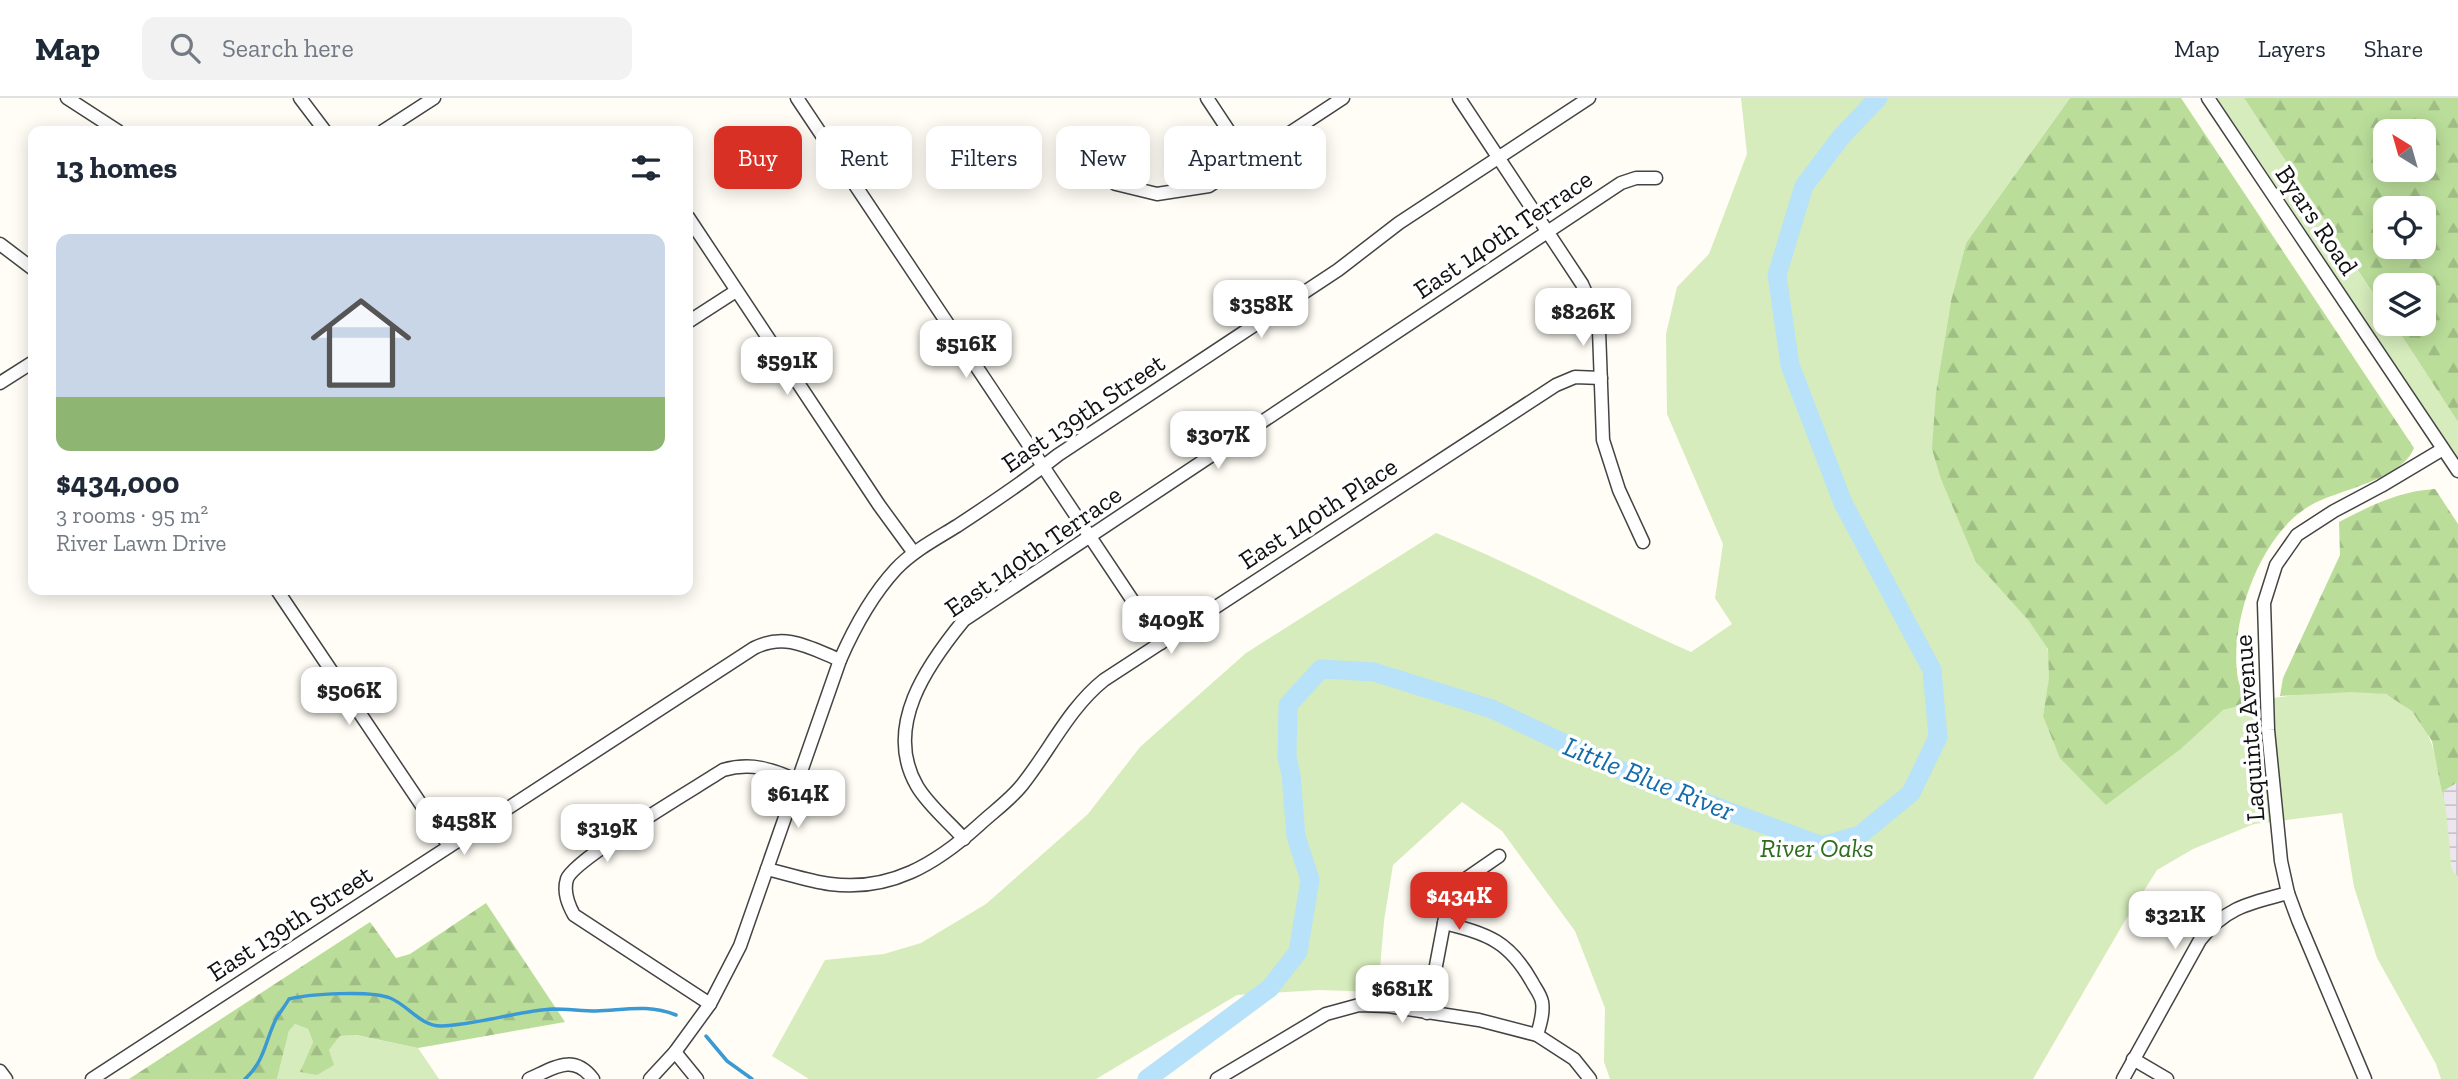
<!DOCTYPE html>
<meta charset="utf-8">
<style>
body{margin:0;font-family:"Zilla Slab",serif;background:#f2f2f3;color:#1f2937;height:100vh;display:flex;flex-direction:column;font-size:26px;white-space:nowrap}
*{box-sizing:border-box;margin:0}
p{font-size:23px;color:#747a83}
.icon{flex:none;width:38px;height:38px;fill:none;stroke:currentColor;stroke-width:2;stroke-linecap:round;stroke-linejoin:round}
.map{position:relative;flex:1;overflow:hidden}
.details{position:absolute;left:28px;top:28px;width:665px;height:469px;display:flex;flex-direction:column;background:#fff;border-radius:14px;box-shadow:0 4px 18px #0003}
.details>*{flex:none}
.top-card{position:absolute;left:714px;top:28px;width:665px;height:63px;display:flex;gap:14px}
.needle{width:46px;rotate:323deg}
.controls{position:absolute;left:2373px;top:21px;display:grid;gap:14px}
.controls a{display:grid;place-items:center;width:63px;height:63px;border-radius:14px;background:#fff;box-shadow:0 4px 18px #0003;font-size:35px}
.price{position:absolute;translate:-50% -60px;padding:0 16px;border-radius:14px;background:#fff;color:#222;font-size:23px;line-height:46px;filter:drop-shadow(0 2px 4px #0008)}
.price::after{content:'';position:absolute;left:50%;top:42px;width:21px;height:16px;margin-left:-10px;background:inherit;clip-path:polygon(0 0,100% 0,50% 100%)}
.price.on{background:#d93025;color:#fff}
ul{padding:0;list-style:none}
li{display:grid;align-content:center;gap:14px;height:371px;padding:0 28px}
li+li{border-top:2px solid #e0e1e3}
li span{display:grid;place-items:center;height:217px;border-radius:14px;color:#555}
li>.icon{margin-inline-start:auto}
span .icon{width:126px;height:126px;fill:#fffc;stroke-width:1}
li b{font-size:30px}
h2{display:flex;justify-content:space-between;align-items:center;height:84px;padding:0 28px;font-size:30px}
.tag{padding:0 24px;border-radius:14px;background:#fff;box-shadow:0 4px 18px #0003;font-size:24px;line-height:63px}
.tag.on{background:#d93025;color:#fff}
header{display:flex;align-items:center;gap:42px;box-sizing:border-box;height:98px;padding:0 35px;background:#fff;border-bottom:2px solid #e0e1e3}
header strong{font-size:33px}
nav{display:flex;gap:38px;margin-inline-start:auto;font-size:24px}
.search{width:490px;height:63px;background:#f2f2f3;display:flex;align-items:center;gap:18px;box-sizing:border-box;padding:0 24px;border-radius:14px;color:#747a83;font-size:26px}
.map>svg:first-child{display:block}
.industrial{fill:url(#industrial-grid)}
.grass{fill:#d6ecbc}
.forest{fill:url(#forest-firs);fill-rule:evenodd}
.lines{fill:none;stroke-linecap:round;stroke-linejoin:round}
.stream{stroke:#3b99d3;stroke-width:3.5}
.river{stroke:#b7e2f9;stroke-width:19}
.minor-casing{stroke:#444;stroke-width:15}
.minor{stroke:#fff;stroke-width:12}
.labels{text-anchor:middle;stroke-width:7;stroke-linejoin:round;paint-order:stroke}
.street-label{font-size:26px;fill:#111;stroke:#fff}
.park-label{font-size:26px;font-style:italic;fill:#2f6d1d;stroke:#fff}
.water-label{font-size:28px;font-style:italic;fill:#136baa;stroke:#fff}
</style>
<header>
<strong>Map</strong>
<div class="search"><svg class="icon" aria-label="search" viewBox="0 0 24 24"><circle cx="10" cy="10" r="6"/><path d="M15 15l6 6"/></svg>Search here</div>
<nav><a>Map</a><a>Layers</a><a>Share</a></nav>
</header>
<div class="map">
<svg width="2458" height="981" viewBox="0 0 2458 981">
<defs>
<pattern id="industrial-grid" width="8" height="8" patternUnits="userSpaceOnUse" patternTransform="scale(1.75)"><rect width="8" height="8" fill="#eee6ef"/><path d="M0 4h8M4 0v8" fill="none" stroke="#cbc4cc"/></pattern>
<pattern id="forest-firs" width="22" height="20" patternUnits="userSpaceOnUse" patternTransform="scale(1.75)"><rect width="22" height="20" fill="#bade9a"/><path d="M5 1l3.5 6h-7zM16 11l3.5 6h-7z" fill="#9fbd84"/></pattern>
</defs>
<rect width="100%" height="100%" fill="#fffdf5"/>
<polygon class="industrial" points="2458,684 2458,779 2452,771 2442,694"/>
<g class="grass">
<path d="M1741,0H2070L1966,145L1951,203L1936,294L2009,500C2020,513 2045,537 2048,553C2053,574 2046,598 2043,618L2182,650C2195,638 2207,623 2221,613C2242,599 2360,589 2385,596C2392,598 2406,607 2412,613C2444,643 2447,728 2452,771L2458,779V981H2441L2436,966L2377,860L2354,789L2342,715L2254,726L2193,751L2157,772L2123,826L2033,981H1610L1604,964L1605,910L1575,833L1502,733L1462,704L1393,767L1384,823L1378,894L1319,892L1237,897L1096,981H809L772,958L825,862L884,856L921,845L986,806L1088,716L1140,649L1246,555L1436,435C1523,470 1605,516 1691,554L1732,526L1715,500L1723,446L1667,316L1666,236L1677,189L1709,156L1747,56Z"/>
<polygon points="2217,0 2244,0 2385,213 2385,226 2394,226 2458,324 2458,360"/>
<polygon points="295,926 308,931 313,944 301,973 329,952 340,938 355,937 418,950 439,981 277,981 289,933"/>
</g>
<g class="forest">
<path d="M2070,0H2181L2414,350C2401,382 2341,391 2313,406C2261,433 2228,525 2238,581C2240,589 2244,598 2246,606L2223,612L2182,650L2106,707L2060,660L2043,618L2049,580L2048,551L2029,523L1976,464L1941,381L1932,351L1936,294L1951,203L1966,145Z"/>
<path d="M2244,0H2458V324L2394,226H2424V187H2385V213ZM2424,33V72H2385V33ZM2424,110V149H2385V110Z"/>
<path d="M2435,391L2458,426V684L2442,694L2432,643L2412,613L2386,596L2351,594L2280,598L2283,580L2340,457L2339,424C2370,408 2399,393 2435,391Z"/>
<polygon points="486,805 565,924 418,950 356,937 340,938 329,952 334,967 317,977 300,974 313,944 308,931 295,926 289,933 277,981 129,981 370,824 396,860 410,856"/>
</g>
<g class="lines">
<g class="stream">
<polyline points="706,938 727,963 752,981"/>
<path d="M245,981C265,963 265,943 276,921C280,914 285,908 289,901C310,896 370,892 390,900C408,907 420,928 441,928C477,927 517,913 553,911C568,911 582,913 596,913C625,912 648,906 676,917"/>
</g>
<polyline class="river" points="1147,981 1270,890 1298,854 1310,782 1296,738 1291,677 1287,659 1288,607 1321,571 1374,574 1492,611 1633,678 1822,748 1860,737 1911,695 1938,639 1932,572 1843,405 1790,267 1777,177 1804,88 1841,39 1878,0"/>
<g class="minor-casing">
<g id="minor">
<polyline points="67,0 118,33"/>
<polyline points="300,0 325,33"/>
<polyline points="797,0 1161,545"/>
<polyline points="1207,0 1248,62"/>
<polyline points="1459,0 1582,186 1593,211 1599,232 1603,342 1619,392 1643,444"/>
<polyline points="2208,0 2458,373"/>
<polyline points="383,33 434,0"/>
<polyline points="1074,43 1084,67 1116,86 1157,96 1209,88 1343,0"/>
<polyline points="688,119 879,407 914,455"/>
<polyline points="0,146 33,171"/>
<polyline points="688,224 736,193"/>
<polyline points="0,285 33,264"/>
<polyline points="277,492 449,748"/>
<path d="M964,741C949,724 928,707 917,688C883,629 927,567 964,522L1621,85L1636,80H1656"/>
<path d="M767,771C788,776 809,783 830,786C890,794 936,766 979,727C993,714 1010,702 1022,687C1050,652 1069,610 1104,582L1556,287L1575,279L1601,280"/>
<path d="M1444,825C1488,836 1509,843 1532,884C1535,890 1541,897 1542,904C1544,914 1540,927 1537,937"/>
<path d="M710,906L574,817C568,806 563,794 567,781C574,761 697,689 723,672C751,664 772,671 798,683"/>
<polyline points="1427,915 1449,799 1454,789 1499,758"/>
<polyline points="675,954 697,981"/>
<polyline points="2133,961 2167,981"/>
<polyline points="0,973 6,981"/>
<path d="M92,981L754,550C786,534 810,550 840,562"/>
<path d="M529,981C554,970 573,955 593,981"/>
<path d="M650,981L675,954L710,906L740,848L840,562C854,530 872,497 896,471C913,453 936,441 957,428C992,405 1025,383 1058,357L1338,172L1399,125L1589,0"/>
<polyline points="1217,981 1326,916 1359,907 1388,908 1479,922 1537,937 1574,961 1590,981"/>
<path d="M2123,981L2200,842C2226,809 2250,805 2288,795"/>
<polyline points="2365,981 2298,822 2288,795 2281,763 2268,632 2264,505 2276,467 2297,437 2334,413 2381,388 2443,351"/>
</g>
</g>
<use href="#minor" class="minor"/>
</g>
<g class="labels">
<g class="street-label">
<text transform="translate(2317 122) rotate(56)" y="9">Byars Road</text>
<text transform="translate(1503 136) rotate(-34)" y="9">East 140th Terrace</text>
<text transform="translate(1083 315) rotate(-34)" y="9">East 139th Street</text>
<text transform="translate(1318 415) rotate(-33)" y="9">East 140th Place</text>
<text transform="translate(1033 453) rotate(-35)" y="9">East 140th Terrace</text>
<text transform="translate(2249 630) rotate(-94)" y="9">Laquinta Avenue</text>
<text transform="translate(290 825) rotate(-33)" y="9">East 139th Street</text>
</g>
<g class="park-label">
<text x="1817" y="759">River Oaks</text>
</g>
<g class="water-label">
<text transform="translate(1649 680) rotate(22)" y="10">Little Blue River</text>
</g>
</g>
</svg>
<div class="controls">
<a><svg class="needle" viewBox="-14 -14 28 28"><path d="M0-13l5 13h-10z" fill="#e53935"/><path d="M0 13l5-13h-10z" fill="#747a83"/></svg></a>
<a><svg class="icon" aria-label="locate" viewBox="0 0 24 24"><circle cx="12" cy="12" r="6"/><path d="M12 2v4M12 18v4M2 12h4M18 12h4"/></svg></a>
<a><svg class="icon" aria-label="layers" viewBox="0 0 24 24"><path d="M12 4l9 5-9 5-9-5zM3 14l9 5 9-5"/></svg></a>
</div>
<b class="price" style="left:1261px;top:242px">$358K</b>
<b class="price" style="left:1583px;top:250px">$826K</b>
<b class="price" style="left:966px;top:282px">$516K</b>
<b class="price" style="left:787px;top:299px">$591K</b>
<b class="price" style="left:1218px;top:373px">$307K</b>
<b class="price" style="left:1171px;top:558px">$409K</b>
<b class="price" style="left:349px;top:629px">$506K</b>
<b class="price" style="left:798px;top:732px">$614K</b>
<b class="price" style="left:464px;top:759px">$458K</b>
<b class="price" style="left:607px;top:766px">$319K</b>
<b class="price on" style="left:1459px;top:834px">$434K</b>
<b class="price" style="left:2175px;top:853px">$321K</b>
<b class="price" style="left:1402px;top:927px">$681K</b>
<div class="top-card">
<a class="tag on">Buy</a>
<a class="tag">Rent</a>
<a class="tag">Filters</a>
<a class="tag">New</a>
<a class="tag">Apartment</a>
</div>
<section class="details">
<h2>13 homes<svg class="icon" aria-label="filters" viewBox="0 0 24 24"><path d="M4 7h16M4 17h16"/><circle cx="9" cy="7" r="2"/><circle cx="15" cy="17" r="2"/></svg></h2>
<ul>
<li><span style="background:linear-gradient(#c9d6e8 75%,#8fb573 0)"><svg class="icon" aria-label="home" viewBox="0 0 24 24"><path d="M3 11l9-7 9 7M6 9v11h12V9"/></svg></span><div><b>$434,000</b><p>3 rooms · 95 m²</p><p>River Lawn Drive</p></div></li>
</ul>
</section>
</div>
